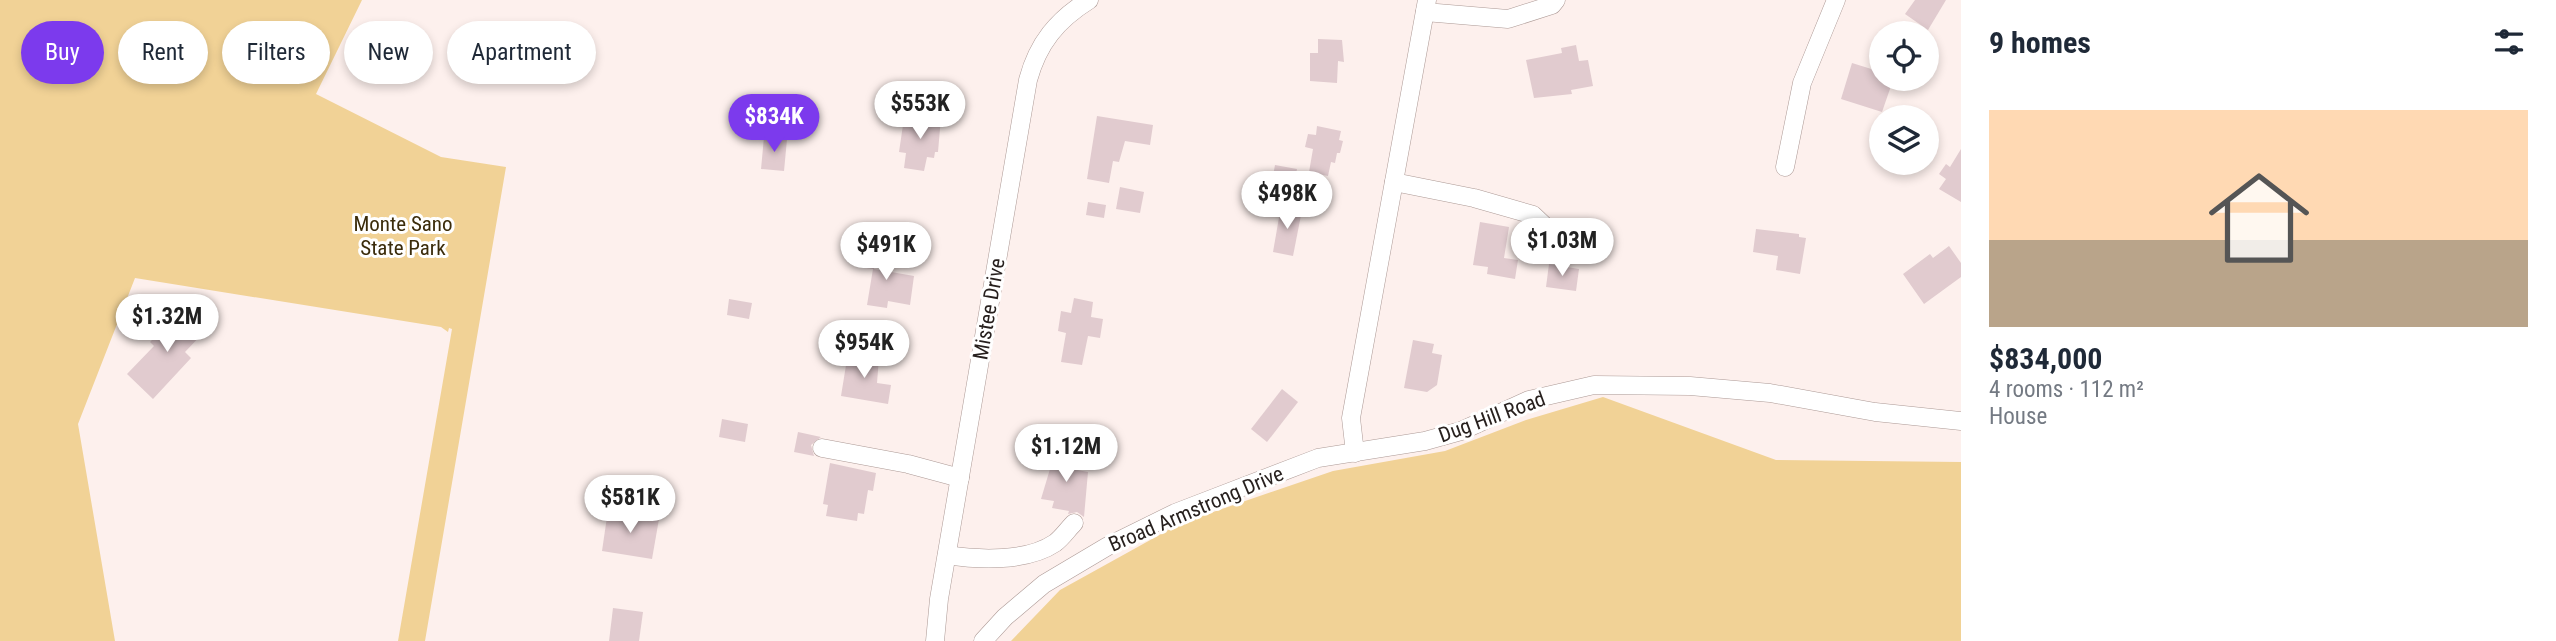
<!DOCTYPE html>
<meta charset="utf-8">
<style>
body{margin:0;font-family:"Roboto Condensed",sans-serif;background:#f2f2f3;color:#1f2937;height:100vh;display:flex;flex-direction:column;font-size:26px;white-space:nowrap}
*{box-sizing:border-box;margin:0}
p{font-size:23px;color:#747a83}
.icon{flex:none;width:38px;height:38px;fill:none;stroke:currentColor;stroke-width:2;stroke-linecap:round;stroke-linejoin:round}
.map{position:relative;flex:1;overflow:hidden}
.panel{display:flex;flex-direction:column;background:#fff;width:595px}
.panel>*{flex:none}
.banner{position:absolute;left:21px;top:21px;width:665px;height:63px;display:flex;gap:14px}
.fabs{position:absolute;left:1869px;top:21px;display:grid;gap:14px}
.fabs a{display:grid;place-items:center;width:70px;height:70px;border-radius:50%;background:#fff;box-shadow:0 4px 10px #0003;font-size:35px}
.price{position:absolute;translate:-50% -60px;padding:0 16px;border-radius:24px;background:#fff;color:#222;font-size:23px;line-height:46px;filter:drop-shadow(0 2px 4px #0008)}
.price::after{content:'';position:absolute;left:50%;top:42px;width:21px;height:16px;margin-left:-10px;background:inherit;clip-path:polygon(0 0,100% 0,50% 100%)}
.price.current{background:#7c3aed;color:#fff}
ul{padding:0;list-style:none}
li{display:grid;align-content:center;gap:14px;height:371px;padding:0 28px}
li span{display:grid;place-items:center;height:217px;border-radius:0px;color:#555}
li>.icon{margin-inline-start:auto}
span .icon{width:126px;height:126px;fill:#fffc;stroke-width:1}
li b{font-size:30px}
h2{display:flex;justify-content:space-between;align-items:center;height:84px;padding:0 28px;font-size:30px}
.pill{padding:0 24px;border-radius:32px;background:#fff;box-shadow:0 4px 10px #0003;font-size:24px;line-height:63px}
.pill.current{background:#7c3aed;color:#fff}
main{display:flex;flex:1;min-height:0}
.map>svg:first-child{display:block}
.green{fill:#f1d296}
.building{fill:#e1cbcf}
.lines{fill:none;stroke-linecap:round;stroke-linejoin:round}
.minor-casing{stroke:#ac9995;stroke-width:19}
.minor{stroke:#fff;stroke-width:18}
.labels{text-anchor:middle;stroke-width:6;stroke-linejoin:round;paint-order:stroke}
.park-label{font-size:21px;fill:#3b2c0b;stroke:#fff}
.street-label{font-size:21px;fill:#27201e;stroke:#fff}
</style>
<main>
<div class="map">
<svg width="1961" height="641" viewBox="0 0 1961 641">
<rect width="100%" height="100%" fill="#fdf0ed"/>
<g class="green">
<polygon points="0,0 362,0 316,94 441,157 506,167 425,641 398,641 452,329 449,328 448,332 441,327 135,278 78,424 115,641 0,641"/>
<polygon points="1603,397 1776,460 1961,462 1961,641 1011,641 1060,590 1181,523 1333,471 1445,451 1526,420"/>
</g>
<g class="building">
<polygon points="1915,0 1946,0 1928,30 1905,14"/>
<polygon points="1318,39 1342,40 1344,62 1338,61 1337,83 1310,81 1310,53 1318,53"/>
<polygon points="1576,45 1579,61 1588,60 1593,86 1571,90 1572,94 1534,98 1526,60 1562,53 1561,48"/>
<polygon points="1852,63 1881,72 1881,79 1887,79 1885,84 1891,86 1882,112 1841,99"/>
<polygon points="915,112 941,117 938,152 935,152 934,158 927,157 924,171 904,168 906,153 899,152 903,125 912,126"/>
<polygon points="1097,116 1153,125 1150,145 1125,141 1119,162 1113,161 1109,183 1087,179"/>
<polygon points="1317,126 1341,131 1339,140 1343,141 1340,153 1337,153 1335,163 1331,162 1328,176 1309,172 1313,149 1305,147 1308,134 1316,135"/>
<polygon points="764,137 787,139 784,171 761,169"/>
<polygon points="1961,149 1961,202 1939,189 1946,179 1939,174 1946,164 1950,167"/>
<polygon points="1275,165 1297,169 1294,185 1272,181"/>
<polygon points="1120,187 1144,192 1140,213 1116,209"/>
<polygon points="1088,202 1106,205 1104,218 1086,215"/>
<polygon points="1281,206 1302,210 1293,256 1273,252"/>
<polygon points="1480,222 1509,227 1504,258 1518,260 1515,279 1487,274 1488,267 1473,265"/>
<polygon points="1756,229 1799,234 1799,237 1806,238 1800,274 1776,270 1778,256 1753,252"/>
<polygon points="864,243 878,245 874,269 914,276 910,305 888,301 887,308 867,305 873,269 860,267"/>
<polygon points="1949,246 1961,263 1961,277 1924,304 1903,274 1930,254 1933,258"/>
<polygon points="1549,264 1579,269 1576,291 1546,287"/>
<polygon points="1074,298 1093,302 1091,317 1103,319 1100,338 1088,336 1082,365 1061,362 1066,333 1058,331 1061,311 1071,313"/>
<polygon points="729,299 752,303 749,319 727,315"/>
<polygon points="182,309 205,331 185,352 191,358 153,399 127,374 154,346 150,342"/>
<polygon points="1413,340 1434,344 1432,353 1442,355 1437,385 1427,392 1404,388"/>
<polygon points="848,353 879,358 877,383 891,385 888,404 841,396"/>
<polygon points="1282,389 1298,402 1267,442 1251,429"/>
<polygon points="722,419 748,424 745,442 719,437"/>
<polygon points="798,432 821,437 811,445 814,456 794,452"/>
<polygon points="1056,449 1075,452 1072,469 1088,472 1084,517 1077,512 1068,514 1069,511 1052,508 1054,501 1041,499"/>
<polygon points="830,463 876,473 873,491 868,490 864,514 858,513 857,521 826,516 828,505 823,504"/>
<polygon points="608,510 659,519 652,559 602,551"/>
<polygon points="613,608 643,612 639,641 609,641"/>
</g>
<g class="lines">
<g class="minor-casing">
<g id="minor">
<polyline points="1425,12 1508,19 1552,5 1556,0"/>
<polyline points="1785,167 1802,83 1836,0"/>
<polyline points="1394,182 1474,198 1533,215 1570,250"/>
<polyline points="822,448 908,464 960,478"/>
<polyline points="1355,453 1351,418 1427,0"/>
<path d="M947,555C979,560 1027,562 1055,543C1062,538 1068,529 1074,523"/>
<path d="M935,641L939,599L1028,80C1038,43 1057,20 1089,0"/>
<polyline points="983,641 1005,617 1044,584 1108,546 1175,513 1318,458 1425,441 1461,431 1529,400 1594,385 1690,386 1770,393 1875,412 1961,421"/>
</g>
</g>
<use href="#minor" class="minor"/>
</g>
<g class="labels">
<g class="park-label">
<text x="403" y="231">Monte Sano<tspan x="403" dy="24">State Park</tspan></text>
</g>
<g class="street-label">
<text transform="translate(989 309) rotate(-80)" y="7">Mistee Drive</text>
<text transform="translate(1492 417) rotate(-20)" y="7">Dug Hill Road</text>
<text transform="translate(1196 509) rotate(-23)" y="7">Broad Armstrong Drive</text>
</g>
</g>
</svg>
<div class="fabs">
<a><svg class="icon" aria-label="locate" viewBox="0 0 24 24"><circle cx="12" cy="12" r="6"/><path d="M12 2v4M12 18v4M2 12h4M18 12h4"/></svg></a>
<a><svg class="icon" aria-label="layers" viewBox="0 0 24 24"><path d="M12 4l9 5-9 5-9-5zM3 14l9 5 9-5"/></svg></a>
</div>
<b class="price" style="left:920px;top:141px">$553K</b>
<b class="price current" style="left:774px;top:154px">$834K</b>
<b class="price" style="left:1287px;top:231px">$498K</b>
<b class="price" style="left:1562px;top:278px">$1.03M</b>
<b class="price" style="left:886px;top:282px">$491K</b>
<b class="price" style="left:167px;top:354px">$1.32M</b>
<b class="price" style="left:864px;top:380px">$954K</b>
<b class="price" style="left:1066px;top:484px">$1.12M</b>
<b class="price" style="left:630px;top:535px">$581K</b>
<div class="banner">
<a class="pill current">Buy</a>
<a class="pill">Rent</a>
<a class="pill">Filters</a>
<a class="pill">New</a>
<a class="pill">Apartment</a>
</div>
</div>
<section class="panel">
<h2>9 homes<svg class="icon" aria-label="filters" viewBox="0 0 24 24"><path d="M4 7h16M4 17h16"/><circle cx="9" cy="7" r="2"/><circle cx="15" cy="17" r="2"/></svg></h2>
<ul>
<li><span style="background:linear-gradient(#ffd9b3 60%,#b9a48a 0)"><svg class="icon" aria-label="home" viewBox="0 0 24 24"><path d="M3 11l9-7 9 7M6 9v11h12V9"/></svg></span><div><b>$834,000</b><p>4 rooms · 112 m²</p><p>House</p></div></li>
</ul>
</section>
</main>
